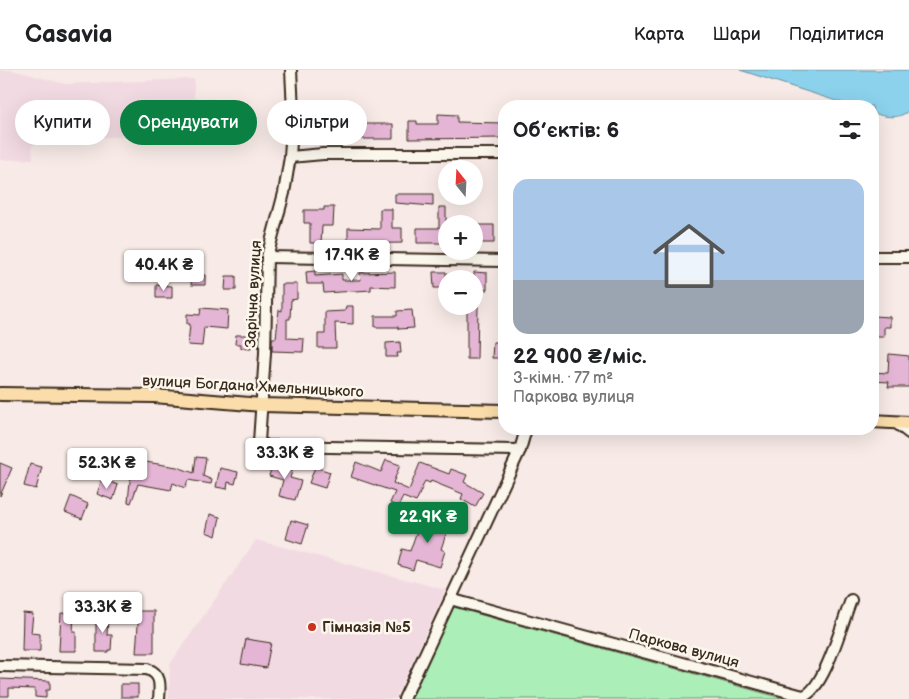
<!DOCTYPE html>
<html lang="uk">
<meta charset="utf-8">
<style>
body{margin:0;font-family:"Balsamiq Sans",sans-serif;background:#f6f6f6;color:#202124;height:100vh;display:flex;flex-direction:column;font-size:19px;white-space:nowrap}
*{box-sizing:border-box;margin:0}
p{font-size:16px;color:#757577}
.icon{flex:none;width:28px;height:28px;fill:none;stroke:currentColor;stroke-width:2;stroke-linecap:round;stroke-linejoin:round}
.map{position:relative;flex:1;overflow:hidden}
.drawer{position:absolute;left:498px;top:30px;width:381px;height:335px;display:flex;flex-direction:column;background:#fff;border-radius:20px;box-shadow:0 5px 20px #0002}
.drawer>*{flex:none}
.hud{position:absolute;left:15px;top:30px;width:408px;height:45px;display:flex;gap:10px}
.needle{width:32px;rotate:342deg}
.fabs{position:absolute;left:438px;top:90px;display:grid;gap:10px}
.fabs a{display:grid;place-items:center;width:45px;height:45px;border-radius:50%;background:#fff;box-shadow:0 5px 20px #0002;font-size:25px}
.price{position:absolute;translate:-50% -42px;padding:0 11px;border-radius:5px;background:#fff;color:#222;font-size:16px;line-height:32px;filter:drop-shadow(0 1px 2px #0008)}
.price::after{content:'';position:absolute;left:50%;top:30px;width:15px;height:11px;margin-left:-8px;background:inherit;clip-path:polygon(0 0,100% 0,50% 100%)}
.price.on{background:#0b8043;color:#fff}
ul{padding:0;list-style:none}
li{display:grid;align-content:center;gap:10px;height:265px;padding:0 15px}
li+li{border-top:1px solid #e0e0e0}
li span{display:grid;place-items:center;height:155px;border-radius:15px;color:#555}
li>.icon{margin-inline-start:auto}
span .icon{width:90px;height:90px;fill:#fffc;stroke-width:1}
li b{font-size:21px}
h2{display:flex;justify-content:space-between;align-items:center;height:60px;padding:0 15px;font-size:21px}
.chip{padding:0 18px;border-radius:22px;background:#fff;box-shadow:0 5px 20px #0002;font-size:18px;line-height:45px}
.chip.on{background:#0b8043;color:#fff}
header{display:flex;align-items:center;gap:30px;box-sizing:border-box;height:70px;padding:0 25px;background:#fff;border-bottom:1px solid #e0e0e0}
header strong{font-size:24px}
nav{display:flex;gap:28px;margin-inline-start:auto;font-size:18px}
.map>svg:first-child{display:block}
.built{fill:#f2dae2}
.green{fill:#aceeb8;stroke:#748c6b}
.water{fill:#8cd2ed;stroke:#6c8f9a}
.building{fill:#e5b5d5;stroke:#3b2a1e}
.lines{fill:none;stroke-linecap:round;stroke-linejoin:round}
.minor-casing{stroke:#3b2a1e;stroke-width:14}
.major-casing{stroke:#3b2a1e;stroke-width:16}
.minor{stroke:#fbf7ec;stroke-width:10}
.major{stroke:#faddab;stroke-width:12}
.poi-dot{fill:#c8321e;stroke:#fbf7ec;stroke-width:2}
.labels{text-anchor:middle;stroke-width:5;stroke-linejoin:round;paint-order:stroke}
.street-label{font-size:15px;fill:#3b2a1e;stroke:#fbf7ec}
.poi-label{font-size:15px;font-weight:bold;fill:#3b2a1e;stroke:#fbf7ec;text-anchor:start}
</style>
<header>
<strong>Casavia</strong>
<nav><a>Карта</a><a>Шари</a><a>Поділитися</a></nav>
</header>
<div class="map">
<svg width="909" height="629" viewBox="0 0 909 629">
<rect width="100%" height="100%" fill="#f7eae7"/>
<filter id="ink" filterUnits="userSpaceOnUse"><feTurbulence type="fractalNoise" baseFrequency=".02" numOctaves="2"/><feDisplacementMap in="SourceGraphic" scale="10" xChannelSelector="R" yChannelSelector="G"/><feConvolveMatrix kernelMatrix="1 2 1 2 8 2 1 2 1" color-interpolation-filters="sRGB"/></filter>
<g filter="url(#ink)">
<g class="built">
<polygon points="0,0 12,0 65,14 194,9 194,28 216,29 212,49 180,65 46,69 32,76 33,89 0,90"/>
<polygon points="256,470 446,520 395,629 169,629 170,594"/>
</g>
<polygon class="green" points="453,537 785,629 411,629"/>
<path class="water" d="M740,0H909V40C899,50 885,47 873,43L872,36H852Z"/>
<g class="building">
<polygon points="438,44 457,45 457,52 504,53 504,68 409,69 409,51 417,51 417,54 438,54"/>
<polygon points="332,45 340,46 340,49 365,50 365,54 393,54 393,69 337,69 336,73 320,71 323,51 331,52"/>
<polygon points="395,124 433,124 433,136 395,133"/>
<polygon points="324,137 334,137 333,156 322,156 321,173 310,173 310,153 304,153 304,140 324,140"/>
<polygon points="439,137 446,137 446,173 417,173 417,158 439,158"/>
<polygon points="380,139 392,139 392,158 402,158 402,173 348,174 348,158 380,159"/>
<polygon points="477,155 494,155 494,173 476,173"/>
<polygon points="315,201 315,206 342,204 342,210 361,210 360,203 395,202 395,217 371,216 371,220 324,223 323,214 307,214 306,202"/>
<polygon points="433,202 446,202 446,218 434,218"/>
<polygon points="474,202 487,203 487,220 474,219"/>
<polygon points="192,205 205,205 205,215 191,215"/>
<polygon points="226,206 236,206 236,220 225,220"/>
<polygon points="282,214 297,214 297,229 291,230 290,249 287,249 287,268 304,269 303,282 272,281 272,268 276,268 279,240 282,241"/>
<polygon points="156,215 172,216 172,228 156,228"/>
<polygon points="346,236 353,236 353,254 335,253 336,278 318,278 318,264 325,264 325,242 345,241"/>
<polygon points="467,236 478,236 477,289 467,289"/>
<polygon points="201,238 228,240 227,259 204,257 202,276 188,275 190,254 187,254 187,244 200,245"/>
<polygon points="412,240 414,258 398,259 398,257 375,257 375,246 397,246 397,241"/>
<polygon points="872,246 890,247 890,257 884,257 884,267 873,267"/>
<polygon points="236,265 252,265 251,278 241,278 241,274 235,274"/>
<polygon points="400,272 401,283 397,283 398,287 386,287 386,273"/>
<polygon points="493,272 504,272 504,288 492,288"/>
<polygon points="889,284 909,286 909,317 888,317 889,312 872,311 872,302 888,303"/>
<polygon points="196,387 206,388 203,406 212,410 211,414 188,410 185,418 173,413 171,420 138,414 131,433 128,432 130,411 134,399 132,398 133,390 177,397 194,403"/>
<polygon points="279,390 289,393 289,396 293,398 290,408 301,411 295,430 279,426 283,410 269,406 273,392 278,393"/>
<polygon points="386,390 400,395 393,413 409,420 420,393 449,404 451,399 467,405 464,412 483,423 475,437 461,429 463,424 431,411 430,413 425,411 416,432 403,427 398,437 390,433 395,422 351,407 356,392 381,402"/>
<polygon points="0,393 12,398 0,426"/>
<polygon points="30,394 42,397 36,419 24,416"/>
<polygon points="315,397 330,402 325,418 309,413"/>
<polygon points="220,398 238,402 235,414 228,412 227,419 216,417"/>
<polygon points="102,409 118,415 113,430 97,424"/>
<polygon points="71,426 88,434 82,449 65,442"/>
<polygon points="439,439 453,443 441,479 445,481 440,497 416,490 413,500 398,495 402,479 410,481 419,455 433,460"/>
<polygon points="210,444 220,447 216,466 206,462"/>
<polygon points="291,450 308,455 302,474 286,469"/>
<polygon points="139,541 154,541 154,583 136,583"/>
<polygon points="23,543 33,544 31,563 40,564 40,581 22,581"/>
<polygon points="61,543 74,544 73,562 76,562 76,581 59,581"/>
<polygon points="96,544 108,545 107,565 112,565 111,580 108,580 108,582 96,582"/>
<polygon points="246,569 271,573 266,598 241,594"/>
<polygon points="0,609 50,611 50,620 46,620 46,628 35,627 35,619 9,618 9,626 0,626"/>
<rect x="121" y="614" width="17" height="13"/>
</g>
<g class="lines">
<g class="minor-casing">
<g id="minor">
<polyline points="291,0 293,41 290,87 284,123 267,187 265,283 259,372 267,376 520,380"/>
<polyline points="290,87 323,84 504,84"/>
<polyline points="267,187 504,191"/>
<polyline points="872,187 909,187"/>
<polyline points="895,352 909,363"/>
<path d="M450,529L803,626C824,621 843,550 851,530"/>
<path d="M0,596L147,599C162,604 160,616 159,629"/>
<polyline points="404,629 520,380 526,359"/>
</g>
</g>
<g class="major-casing">
<g id="major">
<polyline points="0,324 154,326 262,335 504,341"/>
<polyline points="872,351 909,353"/>
</g>
</g>
<use href="#minor" class="minor"/>
<use href="#major" class="major"/>
</g>
</g>
<circle class="poi-dot" cx="312" cy="557" r="5"/>
<g class="labels">
<g class="street-label">
<text transform="translate(253 224) rotate(-87)" y="5">Зарічна вулиця</text>
<text transform="translate(253 316) rotate(3)" y="5">вулиця Богдана Хмельницького</text>
<text transform="translate(684 578) rotate(15)" y="5">Паркова вулиця</text>
</g>
<g class="poi-label">
<text x="322" y="562">Гімназія №5</text>
</g>
</g>
</svg>
<div class="fabs">
<a><svg class="needle" viewBox="-14 -14 28 28"><path d="M0-13l5 13h-10z" fill="#e53935"/><path d="M0 13l5-13h-10z" fill="#757577"/></svg></a>
<a>+</a>
<a>−</a>
</div>
<b class="price" style="left:352px;top:212px">17.9K ₴</b>
<b class="price" style="left:164px;top:222px">40.4K ₴</b>
<b class="price" style="left:285px;top:410px">33.3K ₴</b>
<b class="price" style="left:107px;top:420px">52.3K ₴</b>
<b class="price on" style="left:428px;top:474px">22.9K ₴</b>
<b class="price" style="left:103px;top:564px">33.3K ₴</b>
<div class="hud">
<a class="chip">Купити</a>
<a class="chip on">Орендувати</a>
<a class="chip">Фільтри</a>
</div>
<section class="drawer">
<h2>Об’єктів: 6<svg class="icon" aria-label="filters" viewBox="0 0 24 24"><path d="M4 7h16M4 17h16"/><circle cx="9" cy="7" r="2"/><circle cx="15" cy="17" r="2"/></svg></h2>
<ul>
<li><span style="background:linear-gradient(#a9c7e8 65%,#9aa5b1 0)"><svg class="icon" aria-label="home" viewBox="0 0 24 24"><path d="M3 11l9-7 9 7M6 9v11h12V9"/></svg></span><div><b>22 900 ₴/міс.</b><p>3-кімн. · 77 m²</p><p>Паркова вулиця</p></div></li>
</ul>
</section>
</div>
